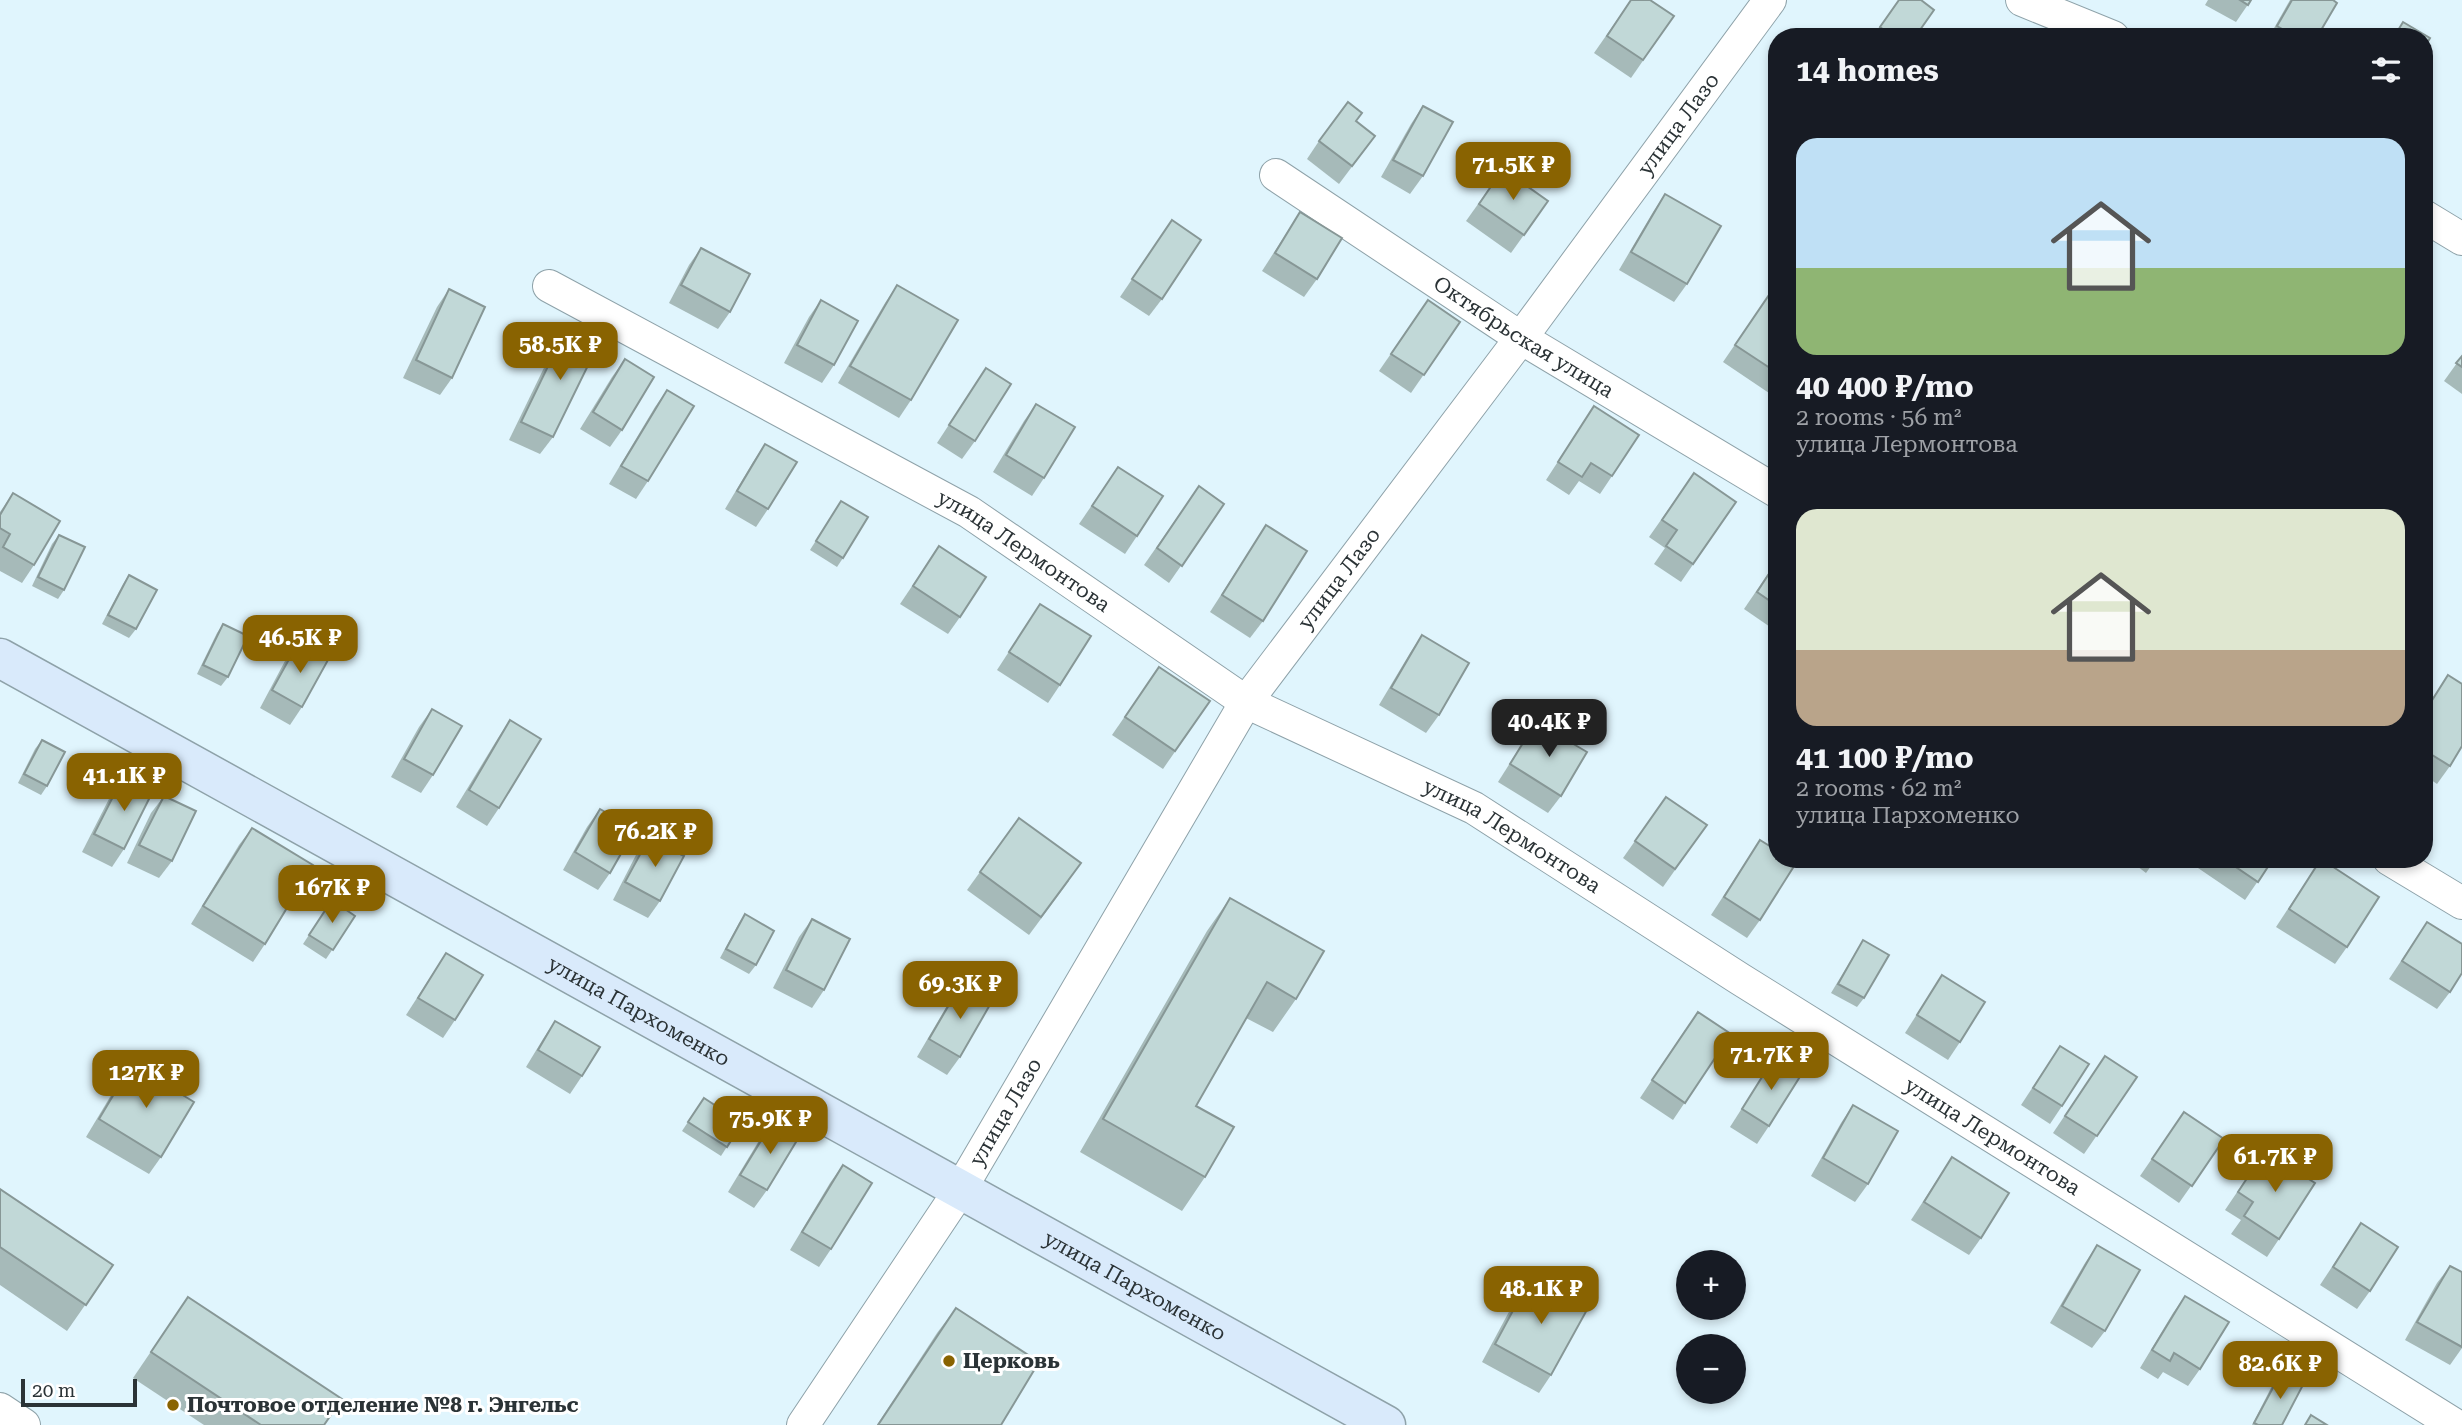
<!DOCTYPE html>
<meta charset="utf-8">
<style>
body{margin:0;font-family:"Roboto Serif",serif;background:#20242c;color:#f1f3f6;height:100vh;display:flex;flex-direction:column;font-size:26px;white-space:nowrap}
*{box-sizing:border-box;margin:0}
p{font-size:23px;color:#9ea1a6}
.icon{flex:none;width:38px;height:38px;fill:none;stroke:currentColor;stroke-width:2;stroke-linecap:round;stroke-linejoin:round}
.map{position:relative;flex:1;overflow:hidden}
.drawer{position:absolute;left:1768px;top:28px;width:665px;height:840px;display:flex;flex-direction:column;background:#171b24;border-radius:28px;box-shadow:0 4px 10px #0003}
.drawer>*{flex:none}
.tools{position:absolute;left:1676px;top:1250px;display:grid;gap:14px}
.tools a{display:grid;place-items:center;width:70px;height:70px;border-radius:50%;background:#171b24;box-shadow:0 4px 10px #0003;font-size:35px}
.scale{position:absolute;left:21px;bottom:18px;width:116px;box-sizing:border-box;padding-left:7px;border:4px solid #2b3336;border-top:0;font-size:19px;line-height:24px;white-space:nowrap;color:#2b3336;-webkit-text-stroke:5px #fff;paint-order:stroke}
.price{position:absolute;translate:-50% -60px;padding:0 16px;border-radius:14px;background:#896301;color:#fff;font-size:23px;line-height:46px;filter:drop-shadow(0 2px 4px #0008)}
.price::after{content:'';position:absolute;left:50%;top:42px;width:21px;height:16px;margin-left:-10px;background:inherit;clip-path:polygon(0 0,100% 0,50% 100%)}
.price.current{background:#222;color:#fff}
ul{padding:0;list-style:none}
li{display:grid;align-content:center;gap:14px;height:371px;padding:0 28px}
li span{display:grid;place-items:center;height:217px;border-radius:21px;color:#555}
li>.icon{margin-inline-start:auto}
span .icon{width:126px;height:126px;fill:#fffc;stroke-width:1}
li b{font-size:30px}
h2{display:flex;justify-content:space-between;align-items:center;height:84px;padding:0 28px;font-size:30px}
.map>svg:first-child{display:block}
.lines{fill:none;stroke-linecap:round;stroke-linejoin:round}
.street-casing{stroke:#8ea2a9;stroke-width:34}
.secondary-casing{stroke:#8ea2a9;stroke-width:41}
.street{stroke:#fff;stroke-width:32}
.secondary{stroke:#d9eafb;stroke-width:38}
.wall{fill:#a6bab9}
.building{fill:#c1d8d7;stroke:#879796;stroke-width:2}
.poi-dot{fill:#896301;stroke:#fff;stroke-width:2.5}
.labels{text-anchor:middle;stroke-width:6;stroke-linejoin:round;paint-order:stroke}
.street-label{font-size:21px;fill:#2b3336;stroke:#fff}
.poi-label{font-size:21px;font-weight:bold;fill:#2b3336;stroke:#fff;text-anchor:start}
</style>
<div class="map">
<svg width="2462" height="1425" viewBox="0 0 2462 1425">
<rect width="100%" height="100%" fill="#e0f5fd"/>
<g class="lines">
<g class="street-casing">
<g id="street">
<polyline points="2022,0 2113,37"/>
<path id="s1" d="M1276,175L1521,338L1776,491"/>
<polyline points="2424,216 2462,239"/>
<path id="s2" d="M549,286L969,512L1246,702L1474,808L1740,979L2455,1425"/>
<polyline points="2389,859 2462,903"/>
<polyline points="0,1409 24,1425"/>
<path id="s3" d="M803,1425L960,1190L1246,702L1521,338L1770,0"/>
</g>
</g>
<g class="secondary-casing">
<g id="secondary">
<path id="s4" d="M0,658L1386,1425"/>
</g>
</g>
<use href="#street" class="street"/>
<use href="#secondary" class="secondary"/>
</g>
<g class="wall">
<polygon points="1631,0 1674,16 1631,78 1594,53"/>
<polygon points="1899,0 1915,37 1874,37 1873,36"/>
<polygon points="2208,0 2251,0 2236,22 2205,5"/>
<polygon points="2290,0 2333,0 2317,37 2269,37"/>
<polygon points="1423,106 1423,176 1410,194 1381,177 1411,124"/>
<polygon points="1356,121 1375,136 1339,184 1307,159 1319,141"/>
<polygon points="1503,169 1548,201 1511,253 1466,221"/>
<polygon points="1665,194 1687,284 1674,302 1619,270 1653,212"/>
<polygon points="1300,212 1317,279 1304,297 1262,271"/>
<polygon points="1172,220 1162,299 1149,316 1120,297"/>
<polygon points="701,248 730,312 718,329 669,303 689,265"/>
<polygon points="897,285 911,400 899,418 838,383 885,303"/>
<polygon points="449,289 452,378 440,395 403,378 437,307"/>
<polygon points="1769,295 1776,300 1776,383 1769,393 1723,362"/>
<polygon points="821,300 834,365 822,383 784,363 809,317"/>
<polygon points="1428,300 1460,322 1411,393 1379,371"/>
<polygon points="567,327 553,437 540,454 509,440 555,345"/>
<polygon points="2462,356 2462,394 2444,381"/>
<polygon points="625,359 622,430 610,447 580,429 612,377"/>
<polygon points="986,368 975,441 962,459 937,443"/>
<polygon points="667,390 648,481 636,499 609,484 655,407"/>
<polygon points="1036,404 1044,478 1032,496 993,472 1024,421"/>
<polygon points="1594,406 1612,476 1600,494 1579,481 1569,495 1546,480"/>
<polygon points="765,444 768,509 756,527 725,509 753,462"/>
<polygon points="1118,467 1137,536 1125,554 1079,524"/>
<polygon points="1694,473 1736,502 1681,582 1654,564 1665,548 1649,537"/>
<polygon points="1199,486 1224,504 1169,583 1144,565"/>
<polygon points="13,493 34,565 22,583 0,571 0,512"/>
<polygon points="841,501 843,558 837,567 810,550"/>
<polygon points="1266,525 1263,621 1250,638 1210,612"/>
<polygon points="59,535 64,590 58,599 32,586 52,544"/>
<polygon points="939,546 960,617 948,634 900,604"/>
<polygon points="1776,562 1776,631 1744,609"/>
<polygon points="129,575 136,629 129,638 102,624 123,584"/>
<polygon points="1040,604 1060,685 1048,703 997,670"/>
<polygon points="223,624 228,677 221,686 197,674 217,633"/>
<polygon points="1422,635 1439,715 1426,733 1379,705 1410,653"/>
<polygon points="298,643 302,707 290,725 260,708 285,661"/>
<polygon points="1159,667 1210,701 1163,769 1112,735"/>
<polygon points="2448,675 2450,766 2437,784 2424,775 2424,711"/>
<polygon points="432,709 433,775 421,793 391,777 419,727"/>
<polygon points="510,720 499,808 487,826 456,807 498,738"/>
<polygon points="1536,722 1561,796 1548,813 1498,782"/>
<polygon points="42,740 47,786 41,795 18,783 35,749"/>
<polygon points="123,777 124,849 112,867 82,852 111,795"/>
<polygon points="164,796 172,861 159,878 127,863 151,813"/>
<polygon points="1666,797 1707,825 1663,887 1623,858"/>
<polygon points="600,809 610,873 598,890 563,870 587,827"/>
<polygon points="252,828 265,944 253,962 191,924 239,845"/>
<polygon points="649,838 660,901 648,918 613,900 636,855"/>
<polygon points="1760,840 1760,920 1747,938 1711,915"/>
<polygon points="2128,859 2156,859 2146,873"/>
<polygon points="2204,859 2273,859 2245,900 2198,868"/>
<polygon points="2321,859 2347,947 2335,964 2276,927"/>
<polygon points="980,872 1069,881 1029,935 967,890"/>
<polygon points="1230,898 1296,999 1273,1032 1246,1018 1196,1106 1205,1177 1182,1211 1080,1152 1207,931"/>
<polygon points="332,900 355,916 326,959 303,944"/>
<polygon points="745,914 756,965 749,974 720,958 739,923"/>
<polygon points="812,919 824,990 812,1008 773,988 799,937"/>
<polygon points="2427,922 2450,992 2437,1009 2389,979"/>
<polygon points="1863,940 1864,998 1857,1007 1831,993"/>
<polygon points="446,953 455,1020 443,1038 406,1015"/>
<polygon points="1942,975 1960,1042 1948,1060 1905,1033"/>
<polygon points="960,986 960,1057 947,1075 917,1057 948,1004"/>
<polygon points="555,1021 582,1076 570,1094 526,1067 543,1039"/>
<polygon points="1685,1030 1731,1034 1673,1120 1640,1098"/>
<polygon points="2060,1046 2062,1106 2050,1124 2021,1105"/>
<polygon points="2105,1056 2137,1077 2084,1154 2053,1133"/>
<polygon points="1774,1058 1769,1126 1757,1144 1730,1127"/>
<polygon points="132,1064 161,1157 149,1174 86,1137 119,1082"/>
<polygon points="704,1098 742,1123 721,1156 682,1131"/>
<polygon points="1853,1105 1868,1184 1855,1202 1811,1176 1841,1123"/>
<polygon points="2184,1112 2224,1139 2179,1203 2140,1176"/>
<polygon points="773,1121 767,1190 754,1208 728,1192 760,1139"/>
<polygon points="2265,1151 2279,1239 2267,1257 2231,1234 2241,1220 2225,1210"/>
<polygon points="1952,1157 1981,1238 1969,1255 1911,1220"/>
<polygon points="843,1165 831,1249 819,1267 790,1250 830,1183"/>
<polygon points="0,1189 113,1265 67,1331 0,1285"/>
<polygon points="2361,1223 2370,1291 2357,1309 2320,1285"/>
<polygon points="2097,1245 2105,1331 2092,1348 2050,1323 2085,1263"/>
<polygon points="2450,1266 2462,1272 2462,1348 2450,1365 2405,1340 2437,1283"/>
<polygon points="1531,1277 1551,1375 1539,1393 1482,1362 1518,1295"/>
<polygon points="2185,1296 2200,1369 2188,1386 2163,1372 2158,1379 2140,1368 2173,1313"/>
<polygon points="188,1297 324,1425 204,1425 133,1378"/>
<polygon points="956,1308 1001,1425 877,1425 937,1333"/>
<polygon points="2282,1371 2282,1425 2252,1425 2275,1380"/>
</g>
<g class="building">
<polygon points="1631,0 1650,0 1674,16 1643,60 1607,36"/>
<polygon points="1899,0 1921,0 1934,10 1915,37 1893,37 1880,27"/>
<polygon points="2240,0 2251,0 2248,5"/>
<polygon points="2292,0 2333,0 2337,3 2317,37 2296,37 2277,26"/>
<polygon points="2403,22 2430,38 2424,48 2424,37 2394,37"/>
<polygon points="2009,32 2016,37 2006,37"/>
<polygon points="1348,102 1362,113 1356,121 1375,136 1352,166 1319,141"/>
<polygon points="1423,106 1453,122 1423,176 1393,160"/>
<polygon points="1503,169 1548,201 1524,235 1479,204"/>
<polygon points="1665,194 1721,226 1687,284 1631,252"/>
<polygon points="1300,212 1342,238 1317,279 1275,253"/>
<polygon points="1172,220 1201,240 1162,299 1132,279"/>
<polygon points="701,248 750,274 730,312 681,285"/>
<polygon points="897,285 958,320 911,400 850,366"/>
<polygon points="449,289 485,307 452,378 416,360"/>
<polygon points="1769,295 1776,300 1776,372 1735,345"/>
<polygon points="821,300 858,321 834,365 797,345"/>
<polygon points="1428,300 1460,322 1424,375 1391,354"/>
<polygon points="567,327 599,343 553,437 521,422"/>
<polygon points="2462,356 2462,367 2456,363"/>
<polygon points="625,359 654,377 622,430 593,412"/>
<polygon points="986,368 1011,384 975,441 949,425"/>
<polygon points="667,390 694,406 648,481 621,466"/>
<polygon points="1036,404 1075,427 1044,478 1006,455"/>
<polygon points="1594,406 1639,435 1612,476 1591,463 1582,477 1558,462"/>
<polygon points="765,444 797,462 768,509 737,491"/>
<polygon points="1118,467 1163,496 1137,536 1092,506"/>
<polygon points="1694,473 1736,502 1693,564 1666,546 1677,530 1662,520"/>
<polygon points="1199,486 1224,504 1182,566 1157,548"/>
<polygon points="13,493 60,521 34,565 3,547 10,534 0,528 0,515"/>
<polygon points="841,501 868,517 843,558 816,541"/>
<polygon points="1266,525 1307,551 1263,621 1222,595"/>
<polygon points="59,535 85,547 64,590 38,577"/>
<polygon points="939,546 986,577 960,617 913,586"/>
<polygon points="1776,563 1776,605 1757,592"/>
<polygon points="129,575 157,590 136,629 108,615"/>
<polygon points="1040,604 1091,636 1060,685 1009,652"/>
<polygon points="223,624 248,636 228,677 203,665"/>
<polygon points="1422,635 1469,663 1439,715 1391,688"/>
<polygon points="298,643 328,660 302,707 272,690"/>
<polygon points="1159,667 1210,701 1175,751 1125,717"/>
<polygon points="2448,675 2462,684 2462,746 2450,766 2424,750 2424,713"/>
<polygon points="432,709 462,726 433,775 404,759"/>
<polygon points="510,720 541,739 499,808 469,790"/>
<polygon points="1536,722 1587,752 1561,796 1510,764"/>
<polygon points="42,740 65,752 47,786 24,774"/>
<polygon points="123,777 153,791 124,849 94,834"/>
<polygon points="164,796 196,811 172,861 139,845"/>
<polygon points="1666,797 1707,825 1675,869 1635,841"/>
<polygon points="600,809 635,829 610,873 575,852"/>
<polygon points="1019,818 1081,863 1041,917 980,872"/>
<polygon points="252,828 313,865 265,944 203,906"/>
<polygon points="649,838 684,856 660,901 625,882"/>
<polygon points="1760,840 1776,850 1776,859 1790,859 1796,863 1760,920 1724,897"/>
<polygon points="2224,859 2273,859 2258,882"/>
<polygon points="2321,859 2379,897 2347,947 2289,909"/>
<polygon points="1230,898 1324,951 1296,999 1267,982 1196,1106 1234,1127 1205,1177 1103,1119"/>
<polygon points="332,900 355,916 333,950 309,935"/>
<polygon points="745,914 774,931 756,965 726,949"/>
<polygon points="812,919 850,939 824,990 786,970"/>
<polygon points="2427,922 2462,944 2462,973 2450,992 2402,961"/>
<polygon points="1863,940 1889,955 1864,998 1838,984"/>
<polygon points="446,953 483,975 455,1020 418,998"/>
<polygon points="1942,975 1985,1002 1960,1042 1917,1015"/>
<polygon points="960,986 991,1003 960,1057 929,1039"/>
<polygon points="1698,1012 1731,1034 1685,1103 1652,1080"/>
<polygon points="555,1021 600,1047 582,1076 538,1050"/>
<polygon points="2060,1046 2089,1064 2062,1106 2033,1088"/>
<polygon points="2105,1056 2137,1077 2097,1136 2065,1116"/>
<polygon points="1774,1058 1801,1075 1769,1126 1742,1109"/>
<polygon points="132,1064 194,1102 161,1157 99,1119"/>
<polygon points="704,1098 742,1123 727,1147 688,1122"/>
<polygon points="1853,1105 1898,1131 1868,1184 1823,1158"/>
<polygon points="2184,1112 2224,1139 2192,1186 2152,1159"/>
<polygon points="773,1121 799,1137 767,1190 740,1175"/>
<polygon points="2265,1151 2315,1183 2279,1239 2244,1216 2253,1202 2238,1192"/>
<polygon points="1952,1157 2009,1193 1981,1238 1924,1202"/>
<polygon points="843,1165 872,1183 831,1249 802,1232"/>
<polygon points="0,1189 113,1265 86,1305 0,1247"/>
<polygon points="2361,1223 2398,1247 2370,1291 2333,1267"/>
<polygon points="2097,1245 2140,1270 2105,1331 2062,1306"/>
<polygon points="2450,1266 2462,1272 2462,1347 2417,1322"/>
<polygon points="1531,1277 1588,1308 1551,1375 1495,1344"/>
<polygon points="2185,1296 2229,1322 2200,1369 2174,1353 2170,1361 2152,1350"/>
<polygon points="188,1297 342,1399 324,1425 261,1425 151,1352"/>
<polygon points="956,1308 1039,1362 1001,1425 878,1425"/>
<polygon points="2282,1371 2304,1383 2282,1425 2258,1425 2254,1423"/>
<polygon points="2311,1415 2327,1425 2305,1425"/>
</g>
<g class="poi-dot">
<circle cx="949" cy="1361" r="7"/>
<circle cx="173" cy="1405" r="7"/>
</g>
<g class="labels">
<g class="street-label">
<text dy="7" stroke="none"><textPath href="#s3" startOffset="1570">улица Лазо</textPath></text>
<text dy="7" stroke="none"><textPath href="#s1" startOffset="296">Октябрьская улица</textPath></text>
<text dy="7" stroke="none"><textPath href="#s2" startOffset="544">улица Лермонтова</textPath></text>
<text dy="7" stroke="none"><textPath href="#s3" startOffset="1003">улица Лазо</textPath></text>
<text dy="7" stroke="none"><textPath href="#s2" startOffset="1111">улица Лермонтова</textPath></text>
<text dy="7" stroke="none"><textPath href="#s4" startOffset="730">улица Пархоменко</textPath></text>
<text dy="7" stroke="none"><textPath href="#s3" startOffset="373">улица Лазо</textPath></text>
<text dy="7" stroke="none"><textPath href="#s2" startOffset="1678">улица Лермонтова</textPath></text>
<text dy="7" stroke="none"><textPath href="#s4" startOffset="1297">улица Пархоменко</textPath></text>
</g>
<g class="poi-label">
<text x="963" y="1368">Церковь</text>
<text x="187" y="1412">Почтовое отделение №8 г. Энгельс</text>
</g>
</g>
</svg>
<div class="tools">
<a>+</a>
<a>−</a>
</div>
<div class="scale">20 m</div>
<b class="price" style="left:1513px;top:202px">71.5K ₽</b>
<b class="price" style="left:560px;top:382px">58.5K ₽</b>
<b class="price" style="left:300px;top:675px">46.5K ₽</b>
<b class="price current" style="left:1549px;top:759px">40.4K ₽</b>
<b class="price" style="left:124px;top:813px">41.1K ₽</b>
<b class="price" style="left:655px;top:869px">76.2K ₽</b>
<b class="price" style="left:332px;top:925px">167K ₽</b>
<b class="price" style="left:960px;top:1021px">69.3K ₽</b>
<b class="price" style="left:1771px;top:1092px">71.7K ₽</b>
<b class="price" style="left:146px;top:1110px">127K ₽</b>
<b class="price" style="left:770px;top:1156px">75.9K ₽</b>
<b class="price" style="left:2275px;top:1194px">61.7K ₽</b>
<b class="price" style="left:1541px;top:1326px">48.1K ₽</b>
<b class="price" style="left:2280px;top:1401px">82.6K ₽</b>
<section class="drawer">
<h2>14 homes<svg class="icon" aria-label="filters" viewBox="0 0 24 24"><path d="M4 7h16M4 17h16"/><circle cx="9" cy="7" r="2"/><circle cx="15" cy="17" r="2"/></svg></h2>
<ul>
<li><span style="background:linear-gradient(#bfe0f5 60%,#8fb573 0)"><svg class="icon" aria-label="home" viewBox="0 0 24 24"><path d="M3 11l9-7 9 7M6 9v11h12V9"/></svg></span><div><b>40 400 ₽/mo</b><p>2 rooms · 56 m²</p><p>улица Лермонтова</p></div></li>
<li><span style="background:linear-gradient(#dfe7d0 65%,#b9a48a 0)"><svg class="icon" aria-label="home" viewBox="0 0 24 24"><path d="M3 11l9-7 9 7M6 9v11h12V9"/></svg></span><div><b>41 100 ₽/mo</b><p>2 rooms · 62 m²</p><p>улица Пархоменко</p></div></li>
</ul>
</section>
</div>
